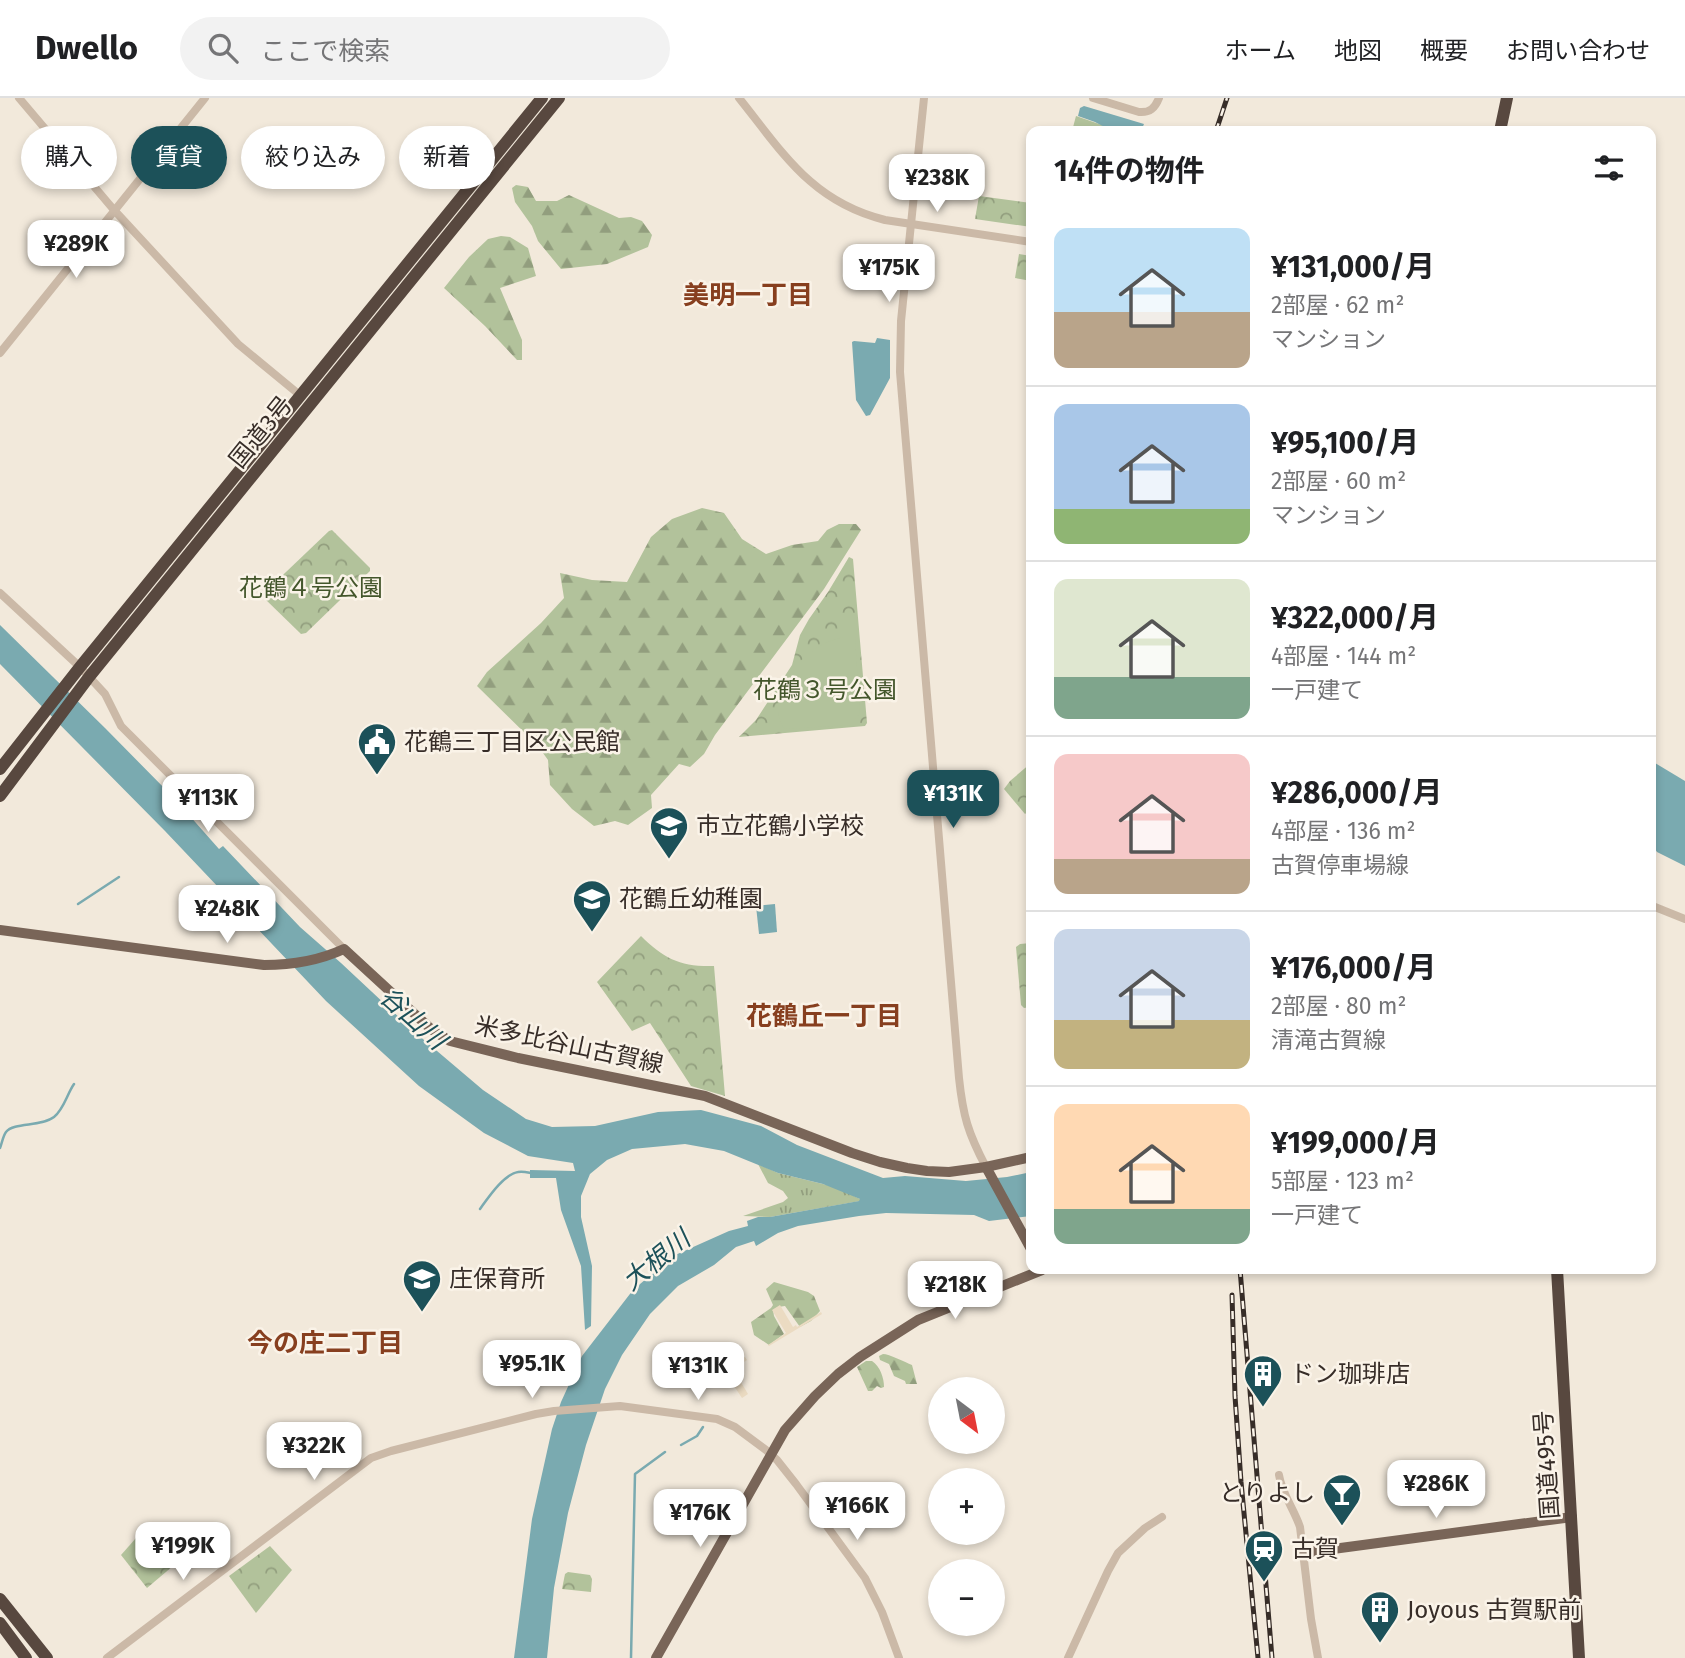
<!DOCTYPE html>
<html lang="ja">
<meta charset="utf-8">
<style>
body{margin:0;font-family:"Fira Sans","Noto Sans JP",sans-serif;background:#f2f2f2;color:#202124;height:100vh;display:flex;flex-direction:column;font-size:26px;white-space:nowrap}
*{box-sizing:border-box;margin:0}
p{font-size:23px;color:#757577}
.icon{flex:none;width:38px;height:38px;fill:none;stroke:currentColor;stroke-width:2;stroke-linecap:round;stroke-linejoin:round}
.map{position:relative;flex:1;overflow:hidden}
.panel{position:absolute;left:1026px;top:28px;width:630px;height:1148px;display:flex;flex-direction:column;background:#fff;border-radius:14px;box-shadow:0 4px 10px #0003}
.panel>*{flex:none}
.banner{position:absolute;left:21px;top:28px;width:665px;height:63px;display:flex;gap:14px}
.needle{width:46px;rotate:148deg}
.fabs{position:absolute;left:928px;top:1279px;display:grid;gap:14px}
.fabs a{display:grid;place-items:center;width:77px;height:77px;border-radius:50%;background:#fff;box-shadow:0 4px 10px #0003;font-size:35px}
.price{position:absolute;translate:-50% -60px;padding:0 16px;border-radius:14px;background:#fff;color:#222;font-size:23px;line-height:46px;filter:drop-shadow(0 2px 4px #0008)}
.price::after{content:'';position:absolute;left:50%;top:42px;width:21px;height:16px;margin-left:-10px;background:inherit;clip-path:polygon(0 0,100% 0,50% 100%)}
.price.on{background:#1c5159;color:#fff}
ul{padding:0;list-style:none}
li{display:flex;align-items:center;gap:21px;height:175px;padding:0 28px}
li+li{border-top:2px solid #e0e0e0}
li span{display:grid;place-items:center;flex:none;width:196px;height:140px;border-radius:14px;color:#555}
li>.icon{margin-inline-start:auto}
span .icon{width:84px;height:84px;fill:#fffc;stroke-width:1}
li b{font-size:30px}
h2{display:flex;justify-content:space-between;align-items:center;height:84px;padding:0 28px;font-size:30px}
.pill{padding:0 24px;border-radius:32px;background:#fff;box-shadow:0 4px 10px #0003;font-size:24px;line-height:63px}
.pill.on{background:#1c5159;color:#fff}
header{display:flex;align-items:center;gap:42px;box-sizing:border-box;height:98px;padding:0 35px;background:#fff;border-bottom:2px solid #e0e0e0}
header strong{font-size:33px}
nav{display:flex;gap:38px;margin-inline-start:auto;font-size:24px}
.search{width:490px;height:63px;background:#f2f2f2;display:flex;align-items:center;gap:18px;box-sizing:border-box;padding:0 24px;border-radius:38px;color:#757577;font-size:26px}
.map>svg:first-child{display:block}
.grass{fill:url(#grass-tufts)}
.forest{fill:url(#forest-firs)}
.park{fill:url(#park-crowns)}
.pitch{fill:#b2c29b}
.plaza{fill:#ebdbc2}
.water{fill:#7aaab0}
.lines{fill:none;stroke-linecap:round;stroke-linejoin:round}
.stream{stroke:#7aaab0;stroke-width:2.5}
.minor{stroke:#cbb9a7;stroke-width:8}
.major{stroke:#796558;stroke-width:10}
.highway{stroke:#58483f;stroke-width:12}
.rail-casing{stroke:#372d28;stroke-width:5}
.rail{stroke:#faf3e8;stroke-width:2.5;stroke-dasharray:8;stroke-linecap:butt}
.labels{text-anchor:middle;stroke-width:5;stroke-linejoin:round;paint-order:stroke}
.street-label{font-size:24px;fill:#372d28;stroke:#faf3e8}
.park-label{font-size:24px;fill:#43562b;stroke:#faf3e8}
.poi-label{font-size:24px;fill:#372d28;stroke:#faf3e8;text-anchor:start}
.neighbourhood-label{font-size:26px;font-weight:bold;fill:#873f1f;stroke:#faf3e8}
.water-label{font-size:26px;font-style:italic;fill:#1c5159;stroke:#faf3e8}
</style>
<header>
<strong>Dwello</strong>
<div class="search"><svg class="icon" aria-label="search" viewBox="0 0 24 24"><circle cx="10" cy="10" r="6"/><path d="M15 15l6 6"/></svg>ここで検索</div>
<nav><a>ホーム</a><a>地図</a><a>概要</a><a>お問い合わせ</a></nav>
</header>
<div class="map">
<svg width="1685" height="1560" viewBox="0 0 1685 1560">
<defs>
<pattern id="grass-tufts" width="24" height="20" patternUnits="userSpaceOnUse" patternTransform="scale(1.75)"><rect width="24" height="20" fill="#b2c29b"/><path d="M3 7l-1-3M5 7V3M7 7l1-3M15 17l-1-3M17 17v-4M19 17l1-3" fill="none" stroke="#929e7e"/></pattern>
<pattern id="forest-firs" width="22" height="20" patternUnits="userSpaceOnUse" patternTransform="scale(1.75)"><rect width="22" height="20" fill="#b2c29b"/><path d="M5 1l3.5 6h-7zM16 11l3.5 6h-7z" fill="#929e7e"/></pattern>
<pattern id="park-crowns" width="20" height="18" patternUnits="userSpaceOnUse" patternTransform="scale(1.75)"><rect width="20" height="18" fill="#b2c29b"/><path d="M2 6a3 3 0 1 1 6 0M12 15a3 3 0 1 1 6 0" fill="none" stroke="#929e7e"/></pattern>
</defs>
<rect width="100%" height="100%" fill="#f2e9db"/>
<polygon class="grass" points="758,1066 778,1075 835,1089 860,1101 860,1103 770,1119 743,1118 783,1104 788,1100 783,1093 768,1085"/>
<g class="forest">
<polygon points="516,87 528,89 536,103 557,103 569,97 619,120 631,119 642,123 652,137 648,149 607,166 561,171 538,143 532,128 515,104 512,90"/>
<polygon points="501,138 510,139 528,150 536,178 500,190 522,242 522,262 517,262 485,228 444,190 469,159 488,141"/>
<polygon points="702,410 724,415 742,441 766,456 792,447 818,443 827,432 839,426 856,426 861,432 824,491 715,637 704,656 690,669 679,666 651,697 652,710 628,727 615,723 594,728 572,711 550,687 548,662 538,648 477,588 487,574 541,525 564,500 560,475 592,482 627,484 651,439 672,421"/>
<polygon points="774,1184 808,1194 814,1198 820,1213 811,1223 800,1229 785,1208 778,1209 773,1212 774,1218 784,1236 769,1247 754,1237 751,1224 771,1210 773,1207 766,1191"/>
<path d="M883,1256C889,1256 905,1264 912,1267L917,1286H906L905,1283L894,1278L889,1266L880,1262L879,1258Z"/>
<path d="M866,1263H872C880,1268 884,1280 884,1289L881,1290L877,1288L872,1293H868L857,1269Z"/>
</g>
<g class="park">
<polygon points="979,98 1031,105 1031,129 975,121"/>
<polygon points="1019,156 1031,158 1031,183 1015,180"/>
<polygon points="332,432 370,470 370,473 306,535 301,536 264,500 264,495 329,433"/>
<polygon points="849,459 853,461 867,625 865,628 739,639 756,622 792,567 800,537 809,521 828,494"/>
<polygon points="1031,665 1031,711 1025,716 1004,691 1010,683"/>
<path d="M641,838C664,861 681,869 714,868L725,998L691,988L650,925L632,933L597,884Z"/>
<polygon points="1031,845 1031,909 1024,910 1021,907 1016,849 1020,846"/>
<polygon points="144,1431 173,1468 147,1490 121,1457"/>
<polygon points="270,1448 292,1472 256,1515 229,1478"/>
<polygon points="568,1474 590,1477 592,1481 591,1494 562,1491 565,1476"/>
</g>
<g class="pitch">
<polygon points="1076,18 1102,27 1110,33 1072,33"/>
<path d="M844,539H855L860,615L850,627L784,631C781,624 777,616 778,609C778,602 781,594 785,587C797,562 816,545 844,539Z"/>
</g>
<g class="plaza">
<polygon points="780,1207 793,1229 796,1227 797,1229 821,1214 822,1216 769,1248 768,1247 786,1235 772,1212"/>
<polygon points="740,1259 745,1259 747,1262 733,1271 748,1296 742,1300 730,1282 725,1279 723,1281 718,1274 719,1273"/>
</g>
<g class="water">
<polygon points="1084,8 1144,26 1141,33 1112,33 1095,24 1078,18 1080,10"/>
<polygon points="877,240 890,242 890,280 870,317 866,318 856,302 852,244 854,243 875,245"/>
<polygon points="0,527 105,630 173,699 219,751 223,748 300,829 341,865 417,936 483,992 526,1021 552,1029 595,1028 658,1014 701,1012 761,1028 797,1047 883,1080 905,1078 966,1083 1007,1079 1031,1074 1031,1118 989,1123 974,1117 886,1115 859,1118 798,1128 778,1135 756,1148 754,1143 736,1149 714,1167 678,1188 650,1216 622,1257 605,1291 586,1347 568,1415 554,1490 547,1560 514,1560 532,1421 552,1331 561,1304 582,1258 633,1192 673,1158 729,1133 748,1128 747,1123 758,1119 770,1119 859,1103 860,1101 823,1086 778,1075 724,1053 685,1046 632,1051 607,1062 590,1076 581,1098 581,1119 592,1168 591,1228 585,1232 581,1168 561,1112 556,1080 530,1080 530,1072 575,1073 573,1065 528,1058 484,1035 419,988 326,903 165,733 0,566"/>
<polygon points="1650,662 1685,683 1685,768 1657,754 1650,744"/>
<polygon points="775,806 777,834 759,836 756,808"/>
</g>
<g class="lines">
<g class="stream">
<polyline points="78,806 119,779"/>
<path d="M0,1050C2,1045 3,1038 6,1034C14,1024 41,1029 54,1019C64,1011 67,996 74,986"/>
<path d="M480,1111C488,1100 504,1076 518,1074C522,1073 526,1074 531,1075"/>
<polyline points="681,1347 697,1338 703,1329"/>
<polyline points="631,1560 635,1376 665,1354"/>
</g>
<g class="minor">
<polyline points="19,0 114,112 238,246 301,298"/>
<path d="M739,0C783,55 812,104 885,122L1031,144"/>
<path d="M924,0L901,223L900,274L959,980C963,1018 968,1035 986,1069"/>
<path d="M1093,0L1139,14C1150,15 1155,10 1159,0"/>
<polyline points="0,255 205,0"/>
<polyline points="0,495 80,569 105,596 121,628 344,851"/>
<polyline points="1650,807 1685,821"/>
<path d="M1279,1377C1282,1396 1294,1411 1300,1429L1311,1521L1318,1560"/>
<polyline points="107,1560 371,1360 391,1353 536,1316 554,1313 620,1308 717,1321 735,1329 766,1352 777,1362 796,1386 865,1480 882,1514 899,1560"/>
<polyline points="1068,1560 1108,1473 1118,1455 1145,1430 1162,1419"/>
</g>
<g class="major">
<path d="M0,832L264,867C292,867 318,863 344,851L432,932L450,943L518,960L705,998L852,1055L880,1064L907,1070L927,1073L949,1074L986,1069L1031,1059"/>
<polyline points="986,1069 1031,1151"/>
<polyline points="1303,1455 1572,1419"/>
<polyline points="656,1560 785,1332 815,1298 838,1276 860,1259 918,1222 1042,1172 1042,1171"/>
</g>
<g class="highway">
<polyline points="1500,33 1507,0"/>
<polyline points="0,671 80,569 542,0"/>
<polyline points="0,698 89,579 559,0"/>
<polyline points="1557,1171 1579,1560"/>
<polyline points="0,1501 47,1560"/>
<polyline points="0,1525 26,1560"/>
</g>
<g class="rail-casing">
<g id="rail">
<polyline points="1216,33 1227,0"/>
<polyline points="1240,1171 1272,1560"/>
<polyline points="1232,1197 1235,1298 1241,1384 1258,1560"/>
</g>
</g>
<use href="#rail" class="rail"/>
</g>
<defs>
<g id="civic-pin" transform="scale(2.0125)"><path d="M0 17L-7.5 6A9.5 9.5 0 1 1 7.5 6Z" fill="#1c5159" stroke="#faf3e8"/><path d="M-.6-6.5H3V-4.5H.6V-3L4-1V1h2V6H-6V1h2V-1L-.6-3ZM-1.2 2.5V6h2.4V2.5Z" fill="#fff"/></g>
<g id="school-pin" transform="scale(2.0125)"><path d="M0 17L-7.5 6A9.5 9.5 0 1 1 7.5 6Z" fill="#1c5159" stroke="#faf3e8"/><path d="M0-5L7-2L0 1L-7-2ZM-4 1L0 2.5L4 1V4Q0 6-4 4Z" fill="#fff"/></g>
<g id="building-pin" transform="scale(2.0125)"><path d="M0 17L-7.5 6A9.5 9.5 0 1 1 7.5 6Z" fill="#1c5159" stroke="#faf3e8"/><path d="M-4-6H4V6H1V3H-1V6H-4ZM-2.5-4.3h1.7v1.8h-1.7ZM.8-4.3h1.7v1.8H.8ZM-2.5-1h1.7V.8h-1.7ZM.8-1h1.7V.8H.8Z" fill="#fff"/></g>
<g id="bar-pin" transform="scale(2.0125)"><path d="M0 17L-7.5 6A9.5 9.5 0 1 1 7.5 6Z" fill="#1c5159" stroke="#faf3e8"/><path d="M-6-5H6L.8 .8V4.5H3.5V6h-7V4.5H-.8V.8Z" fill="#fff"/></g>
<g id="station-pin" transform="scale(2.0125)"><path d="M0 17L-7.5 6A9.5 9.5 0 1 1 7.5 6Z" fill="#1c5159" stroke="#faf3e8"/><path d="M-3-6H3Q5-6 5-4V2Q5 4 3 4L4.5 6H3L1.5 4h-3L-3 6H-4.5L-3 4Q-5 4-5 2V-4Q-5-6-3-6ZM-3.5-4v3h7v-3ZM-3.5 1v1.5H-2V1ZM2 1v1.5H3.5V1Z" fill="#fff"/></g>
</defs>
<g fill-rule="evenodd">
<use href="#civic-pin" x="377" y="644"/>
<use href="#school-pin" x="669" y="728"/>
<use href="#school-pin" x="592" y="801"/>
<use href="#school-pin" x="422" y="1181"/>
<use href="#building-pin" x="1263" y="1276"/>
<use href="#bar-pin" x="1342" y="1395"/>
<use href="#station-pin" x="1264" y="1451"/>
<use href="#building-pin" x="1380" y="1512"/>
</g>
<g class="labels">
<g class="street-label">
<text transform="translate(261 334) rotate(-51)" y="8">国道3号</text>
<text transform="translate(569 947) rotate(12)" y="8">米多比谷山古賀線</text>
<text transform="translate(1547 1367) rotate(-94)" y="8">国道495号</text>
</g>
<g class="park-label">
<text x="311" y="498">花鶴４号公園</text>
<text x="825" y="600">花鶴３号公園</text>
</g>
<g class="poi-label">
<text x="404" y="652">花鶴三丁目区公民館</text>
<text x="696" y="736">市立花鶴小学校</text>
<text x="619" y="809">花鶴丘幼稚園</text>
<text x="449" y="1189">庄保育所</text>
<text x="1290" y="1284">ドン珈琲店</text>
<text x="1315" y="1403" text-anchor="end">とりよし</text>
<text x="1291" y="1459">古賀</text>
<text x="1407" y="1520">Joyous 古賀駅前</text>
</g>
<g class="neighbourhood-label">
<text x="748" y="206">美明一丁目</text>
<text x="824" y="927">花鶴丘一丁目</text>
<text x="325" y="1254">今の庄二丁目</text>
</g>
<g class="water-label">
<text transform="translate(413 920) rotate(42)" y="9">谷山川</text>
<text transform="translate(656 1162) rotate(-39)" y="9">大根川</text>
</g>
</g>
</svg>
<div class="fabs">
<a><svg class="needle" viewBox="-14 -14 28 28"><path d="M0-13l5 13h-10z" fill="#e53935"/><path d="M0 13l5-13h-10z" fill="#757577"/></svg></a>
<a>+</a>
<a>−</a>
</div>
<b class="price" style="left:937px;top:116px">¥238K</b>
<b class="price" style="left:76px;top:182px">¥289K</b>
<b class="price" style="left:889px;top:206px">¥175K</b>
<b class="price on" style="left:953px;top:732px">¥131K</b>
<b class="price" style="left:208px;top:736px">¥113K</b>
<b class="price" style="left:227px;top:847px">¥248K</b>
<b class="price" style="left:955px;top:1223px">¥218K</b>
<b class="price" style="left:532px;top:1302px">¥95.1K</b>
<b class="price" style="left:698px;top:1304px">¥131K</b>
<b class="price" style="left:314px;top:1384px">¥322K</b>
<b class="price" style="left:1436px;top:1422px">¥286K</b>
<b class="price" style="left:857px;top:1444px">¥166K</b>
<b class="price" style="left:700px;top:1451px">¥176K</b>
<b class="price" style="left:183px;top:1484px">¥199K</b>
<div class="banner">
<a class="pill">購入</a>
<a class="pill on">賃貸</a>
<a class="pill">絞り込み</a>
<a class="pill">新着</a>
</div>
<section class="panel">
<h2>14件の物件<svg class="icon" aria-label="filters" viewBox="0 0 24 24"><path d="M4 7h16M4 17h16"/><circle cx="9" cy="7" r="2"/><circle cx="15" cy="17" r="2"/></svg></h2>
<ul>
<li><span style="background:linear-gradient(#bfe0f5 60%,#b9a48a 0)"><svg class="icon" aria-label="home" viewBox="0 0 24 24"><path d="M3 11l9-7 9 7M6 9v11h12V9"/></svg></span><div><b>¥131,000/月</b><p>2部屋 · 62 m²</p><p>マンション</p></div></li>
<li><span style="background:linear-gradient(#a9c7e8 75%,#8fb573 0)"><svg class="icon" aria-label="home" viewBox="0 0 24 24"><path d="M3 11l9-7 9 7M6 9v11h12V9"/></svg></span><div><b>¥95,100/月</b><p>2部屋 · 60 m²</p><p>マンション</p></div></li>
<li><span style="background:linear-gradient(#dfe7d0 70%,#7fa58c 0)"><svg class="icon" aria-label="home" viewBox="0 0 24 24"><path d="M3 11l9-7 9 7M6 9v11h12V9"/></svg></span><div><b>¥322,000/月</b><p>4部屋 · 144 m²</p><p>一戸建て</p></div></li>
<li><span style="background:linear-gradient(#f6c9c9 75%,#b9a48a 0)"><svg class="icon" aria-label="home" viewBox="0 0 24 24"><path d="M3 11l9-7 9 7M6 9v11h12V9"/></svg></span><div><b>¥286,000/月</b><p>4部屋 · 136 m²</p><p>古賀停車場線</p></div></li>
<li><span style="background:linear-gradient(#c9d6e8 65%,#c2b280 0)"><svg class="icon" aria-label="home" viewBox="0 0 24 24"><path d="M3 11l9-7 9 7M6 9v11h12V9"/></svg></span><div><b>¥176,000/月</b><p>2部屋 · 80 m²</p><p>清滝古賀線</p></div></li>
<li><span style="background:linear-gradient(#ffd9b3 75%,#7fa58c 0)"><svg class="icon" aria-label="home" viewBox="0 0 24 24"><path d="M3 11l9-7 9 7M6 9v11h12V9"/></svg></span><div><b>¥199,000/月</b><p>5部屋 · 123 m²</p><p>一戸建て</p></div></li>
</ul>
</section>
</div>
